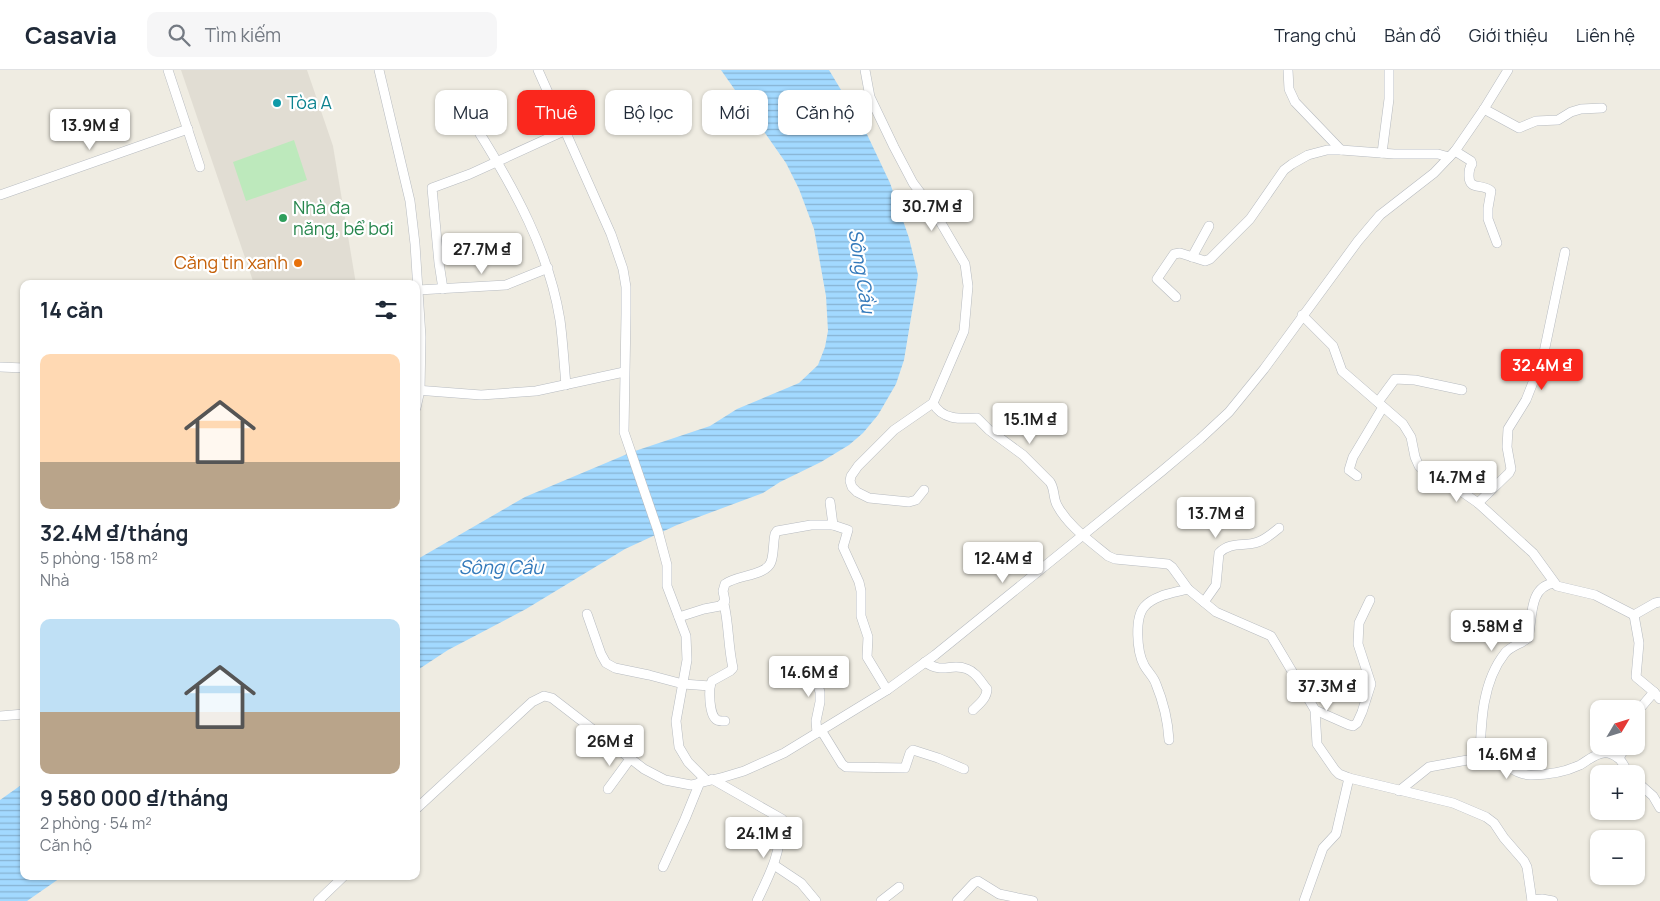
<!DOCTYPE html>
<html lang="vi">
<meta charset="utf-8">
<style>
body{margin:0;font-family:Manrope,sans-serif;background:#f6f6f7;color:#1f2937;height:100vh;display:flex;flex-direction:column;font-size:19px;white-space:nowrap}
*{box-sizing:border-box;margin:0}
p{font-size:16px;color:#747a83}
.icon{flex:none;width:28px;height:28px;fill:none;stroke:currentColor;stroke-width:2;stroke-linecap:round;stroke-linejoin:round}
.map{position:relative;flex:1;overflow:hidden}
.side{position:absolute;left:20px;top:210px;width:400px;height:600px;display:flex;flex-direction:column;background:#fff;border-radius:10px;box-shadow:0 1px 4px #0004}
.side>*{flex:none}
.hud{position:absolute;left:435px;top:20px;width:475px;height:45px;display:flex;gap:10px}
.needle{width:32px;rotate:52deg}
.controls{position:absolute;left:1590px;top:630px;display:grid;gap:10px}
.controls a{display:grid;place-items:center;width:55px;height:55px;border-radius:10px;background:#fff;box-shadow:0 1px 4px #0004;font-size:25px}
.price{position:absolute;translate:-50% -42px;padding:0 11px;border-radius:5px;background:#fff;color:#222;font-size:16px;line-height:32px;filter:drop-shadow(0 1px 2px #0008)}
.price::after{content:'';position:absolute;left:50%;top:30px;width:15px;height:11px;margin-left:-8px;background:inherit;clip-path:polygon(0 0,100% 0,50% 100%)}
.price.active{background:#fa271d;color:#fff}
ul{padding:0;list-style:none}
li{display:grid;align-content:center;gap:10px;height:265px;padding:0 20px}
li span{display:grid;place-items:center;height:155px;border-radius:10px;color:#555}
li>.icon{margin-inline-start:auto}
span .icon{width:90px;height:90px;fill:#fffc;stroke-width:1}
li b{font-size:21px}
h2{display:flex;justify-content:space-between;align-items:center;height:60px;padding:0 20px;font-size:21px}
.chip{padding:0 18px;border-radius:10px;background:#fff;box-shadow:0 1px 4px #0004;font-size:18px;line-height:45px}
.chip.active{background:#fa271d;color:#fff}
header{display:flex;align-items:center;gap:30px;box-sizing:border-box;height:70px;padding:0 25px;background:#fff;border-bottom:1px solid #e0e1e3}
header strong{font-size:24px}
nav{display:flex;gap:28px;margin-inline-start:auto;font-size:18px}
.search{width:350px;height:45px;background:#f6f6f7;display:flex;align-items:center;gap:12px;box-sizing:border-box;padding:0 18px;border-radius:10px;color:#747a83;font-size:19px}
.map>svg:first-child{display:block}
.education{fill:#e1ddd3}
.green{fill:#bde9bc}
.water{fill:url(#water-rules)}
.lines{fill:none;stroke-linecap:round;stroke-linejoin:round}
.minor-casing{stroke:#b7bbc0;stroke-width:10}
.minor{stroke:#fff;stroke-width:9}
.culture-dot{fill:#0f9aa8;stroke:#fff;stroke-width:2}
.leisure-dot{fill:#2e9e5b;stroke:#fff;stroke-width:2}
.food-dot{fill:#e8710a;stroke:#fff;stroke-width:2}
.labels{text-anchor:middle;stroke-width:4.5;stroke-linejoin:round;paint-order:stroke}
.culture-label{font-size:18px;fill:#0d838f;stroke:#fff;text-anchor:start}
.leisure-label{font-size:18px;fill:#27864d;stroke:#fff;text-anchor:start}
.food-label{font-size:18px;fill:#c56008;stroke:#fff;text-anchor:end}
.water-label{font-size:19px;font-style:italic;fill:#347abb;stroke:#fff}
</style>
<header>
<strong>Casavia</strong>
<div class="search"><svg class="icon" aria-label="search" viewBox="0 0 24 24"><circle cx="10" cy="10" r="6"/><path d="M15 15l6 6"/></svg>Tìm kiếm</div>
<nav><a>Trang chủ</a><a>Bản đồ</a><a>Giới thiệu</a><a>Liên hệ</a></nav>
</header>
<div class="map">
<svg width="1660" height="831" viewBox="0 0 1660 831">
<defs>
<pattern id="water-rules" width="6" height="5" patternUnits="userSpaceOnUse" patternTransform="scale(1.25)"><rect width="6" height="5" fill="#a2d9ff"/><path d="M0 2.5h6" fill="none" stroke="#87b3d2"/></pattern>
</defs>
<rect width="100%" height="100%" fill="#efece2"/>
<polygon class="education" points="181,0 307,0 333,76 356,214 254,214"/>
<polygon class="green" points="294,70 307,110 246,131 233,92"/>
<g class="water">
<polygon points="721,0 829,0 864,58 890,113 909,168 918,205 904,290 896,314 878,345 863,363 849,375 821,392 780,412 763,423 677,455 625,479 526,539 448,580 416,601 416,490 525,427 632,382 710,356 737,339 799,313 818,295 825,277 828,261 826,226 814,159 799,119 786,93"/>
<polygon points="24,713 24,806 63,806 27,831 0,831 0,730"/>
</g>
<g class="lines">
<g class="minor-casing">
<g id="minor">
<polyline points="168,0 200,97"/>
<polyline points="379,0 410,131 415,174 421,267 420,320 416,338"/>
<polyline points="538,0 611,164 623,199 626,217 626,244 624,362 658,461 667,495 667,516 686,566 687,590 676,651 679,677 688,692 706,710"/>
<polyline points="865,0 870,27 894,77 913,113 934,141 965,194 968,216 964,261 933,333 894,360 858,396 851,406 850,411 852,417 857,422 869,428 909,432 916,430 924,420"/>
<polyline points="1288,0 1289,19 1295,32 1341,80"/>
<polyline points="1484,39 1519,58 1536,51 1558,50 1571,42 1581,39 1602,38"/>
<path d="M477,59C514,118 549,181 560,250C563,272 564,294 566,315"/>
<path d="M1455,81L1471,91L1472,94C1469,98 1469,101 1469,106C1469,121 1483,113 1491,121L1488,138V149L1497,173"/>
<polyline points="1382,83 1389,29 1389,0"/>
<polyline points="0,125 188,59"/>
<polyline points="1192,187 1209,156"/>
<polyline points="443,219 439,193 432,118 470,104 564,61"/>
<polyline points="418,220 506,215 548,198"/>
<polyline points="1176,227 1157,209 1174,184 1180,183 1205,191 1210,189 1250,149 1284,100 1292,94 1308,85 1327,80 1341,80 1394,84 1438,84 1449,87"/>
<polyline points="1302,245 1333,276 1342,301 1403,354 1411,367 1415,387 1419,396 1427,404 1435,410 1455,417 1478,433 1533,483 1557,516 1595,525 1634,545 1655,533 1660,532"/>
<polyline points="0,297 24,298"/>
<polyline points="416,320 481,325 536,321 624,302"/>
<polyline points="1378,332 1395,309 1415,310 1462,320"/>
<path d="M933,333C942,350 960,349 977,348L989,360L1023,385L1050,412C1055,419 1053,428 1057,435C1068,456 1090,471 1108,486L1115,489L1168,494L1172,497L1188,519L1216,542L1271,566L1315,640L1317,674L1335,700L1339,704L1349,708L1453,733L1486,747L1494,753L1504,768L1524,791L1527,797L1532,831"/>
<polyline points="1357,406 1349,400 1353,387 1383,337"/>
<polyline points="830,432 833,455 848,460 843,477 859,512 861,521 861,546 868,567 867,587 887,620"/>
<polyline points="1478,433 1509,403 1511,399 1507,377 1508,359 1526,330 1543,287 1565,182"/>
<path d="M1204,532L1216,515L1219,483C1231,471 1244,477 1258,472C1266,469 1273,463 1279,458"/>
<path d="M724,534C729,555 728,577 733,598L730,601L712,611C708,618 709,646 717,650C719,651 723,651 725,651"/>
<polyline points="587,544 601,584 606,593 615,598 649,605 683,614 710,616"/>
<polyline points="1634,545 1639,573 1636,607 1654,622 1660,629"/>
<path d="M679,547L704,539L720,536L725,531L723,521L725,514C736,505 766,506 771,492C774,484 773,473 775,464L777,461L811,455H833"/>
<path d="M925,592C944,605 951,592 967,599C976,602 981,612 987,619C987,628 979,634 973,640"/>
<polyline points="802,598 805,608 817,612 820,622 820,632 816,651 817,663"/>
<polyline points="1315,640 1349,655 1353,656 1357,653 1362,642 1371,614 1358,574 1359,553 1370,530"/>
<polyline points="1636,643 1654,622"/>
<polyline points="0,646 24,644"/>
<polyline points="821,660 842,694 846,697 905,698 910,683 913,680 938,688 964,699"/>
<path d="M1169,670C1168,653 1163,631 1156,614C1154,607 1147,601 1144,595C1137,582 1134,547 1145,536C1155,525 1174,523 1188,519"/>
<path d="M1480,687C1481,652 1482,612 1505,583C1511,576 1521,574 1528,568C1533,549 1528,517 1554,513"/>
<polyline points="1619,688 1626,676"/>
<path d="M712,709L782,749C780,784 772,800 757,831"/>
<polyline points="1636,711 1653,726 1660,738"/>
<polyline points="608,719 630,689"/>
<path d="M1399,721L1429,697L1484,687C1501,687 1513,705 1531,705C1547,705 1565,702 1580,695C1587,691 1596,683 1604,683C1608,682 1615,685 1618,688C1623,691 1625,699 1629,704"/>
<polyline points="416,739 532,632 544,626 552,628 644,699 665,710 691,715 724,707 744,701 784,683 887,620 935,585 1162,401 1200,369 1229,342 1264,299 1358,171 1380,145 1434,103 1455,81 1484,39 1508,0"/>
<polyline points="774,795 801,813 816,831"/>
<polyline points="663,797 685,749 700,712"/>
<polyline points="1532,830 1542,829 1553,831"/>
<polyline points="318,831 344,806"/>
<polyline points="881,831 899,817"/>
<polyline points="957,831 974,813 978,811 999,824 1033,831"/>
<polyline points="1304,831 1323,778 1336,764 1349,708"/>
</g>
</g>
<use href="#minor" class="minor"/>
</g>
<circle class="culture-dot" cx="277" cy="33" r="5"/>
<circle class="leisure-dot" cx="283" cy="148" r="5"/>
<circle class="food-dot" cx="298" cy="193" r="5"/>
<g class="labels">
<g class="culture-label">
<text x="287" y="39">Tòa A</text>
</g>
<g class="leisure-label">
<text x="293" y="144">Nhà đa<tspan x="293" dy="21">năng, bể bơi</tspan></text>
</g>
<g class="food-label">
<text x="288" y="199">Căng tin xanh</text>
</g>
<g class="water-label">
<text transform="translate(862 201) rotate(81)" y="7">Sông Cầu</text>
<text x="501" y="504">Sông Cầu</text>
</g>
</g>
</svg>
<div class="controls">
<a><svg class="needle" viewBox="-14 -14 28 28"><path d="M0-13l5 13h-10z" fill="#e53935"/><path d="M0 13l5-13h-10z" fill="#747a83"/></svg></a>
<a>+</a>
<a>−</a>
</div>
<b class="price" style="left:90px;top:81px">13.9M ₫</b>
<b class="price" style="left:932px;top:162px">30.7M ₫</b>
<b class="price" style="left:482px;top:205px">27.7M ₫</b>
<b class="price active" style="left:1542px;top:321px">32.4M ₫</b>
<b class="price" style="left:1030px;top:375px">15.1M ₫</b>
<b class="price" style="left:1457px;top:433px">14.7M ₫</b>
<b class="price" style="left:1216px;top:469px">13.7M ₫</b>
<b class="price" style="left:1003px;top:514px">12.4M ₫</b>
<b class="price" style="left:1492px;top:582px">9.58M ₫</b>
<b class="price" style="left:809px;top:628px">14.6M ₫</b>
<b class="price" style="left:1327px;top:642px">37.3M ₫</b>
<b class="price" style="left:610px;top:697px">26M ₫</b>
<b class="price" style="left:1507px;top:710px">14.6M ₫</b>
<b class="price" style="left:764px;top:789px">24.1M ₫</b>
<div class="hud">
<a class="chip">Mua</a>
<a class="chip active">Thuê</a>
<a class="chip">Bộ lọc</a>
<a class="chip">Mới</a>
<a class="chip">Căn hộ</a>
</div>
<section class="side">
<h2>14 căn<svg class="icon" aria-label="filters" viewBox="0 0 24 24"><path d="M4 7h16M4 17h16"/><circle cx="9" cy="7" r="2"/><circle cx="15" cy="17" r="2"/></svg></h2>
<ul>
<li><span style="background:linear-gradient(#ffd9b3 70%,#b9a48a 0)"><svg class="icon" aria-label="home" viewBox="0 0 24 24"><path d="M3 11l9-7 9 7M6 9v11h12V9"/></svg></span><div><b>32.4M ₫/tháng</b><p>5 phòng · 158 m²</p><p>Nhà</p></div></li>
<li><span style="background:linear-gradient(#bfe0f5 60%,#b9a48a 0)"><svg class="icon" aria-label="home" viewBox="0 0 24 24"><path d="M3 11l9-7 9 7M6 9v11h12V9"/></svg></span><div><b>9 580 000 ₫/tháng</b><p>2 phòng · 54 m²</p><p>Căn hộ</p></div></li>
</ul>
</section>
</div>
